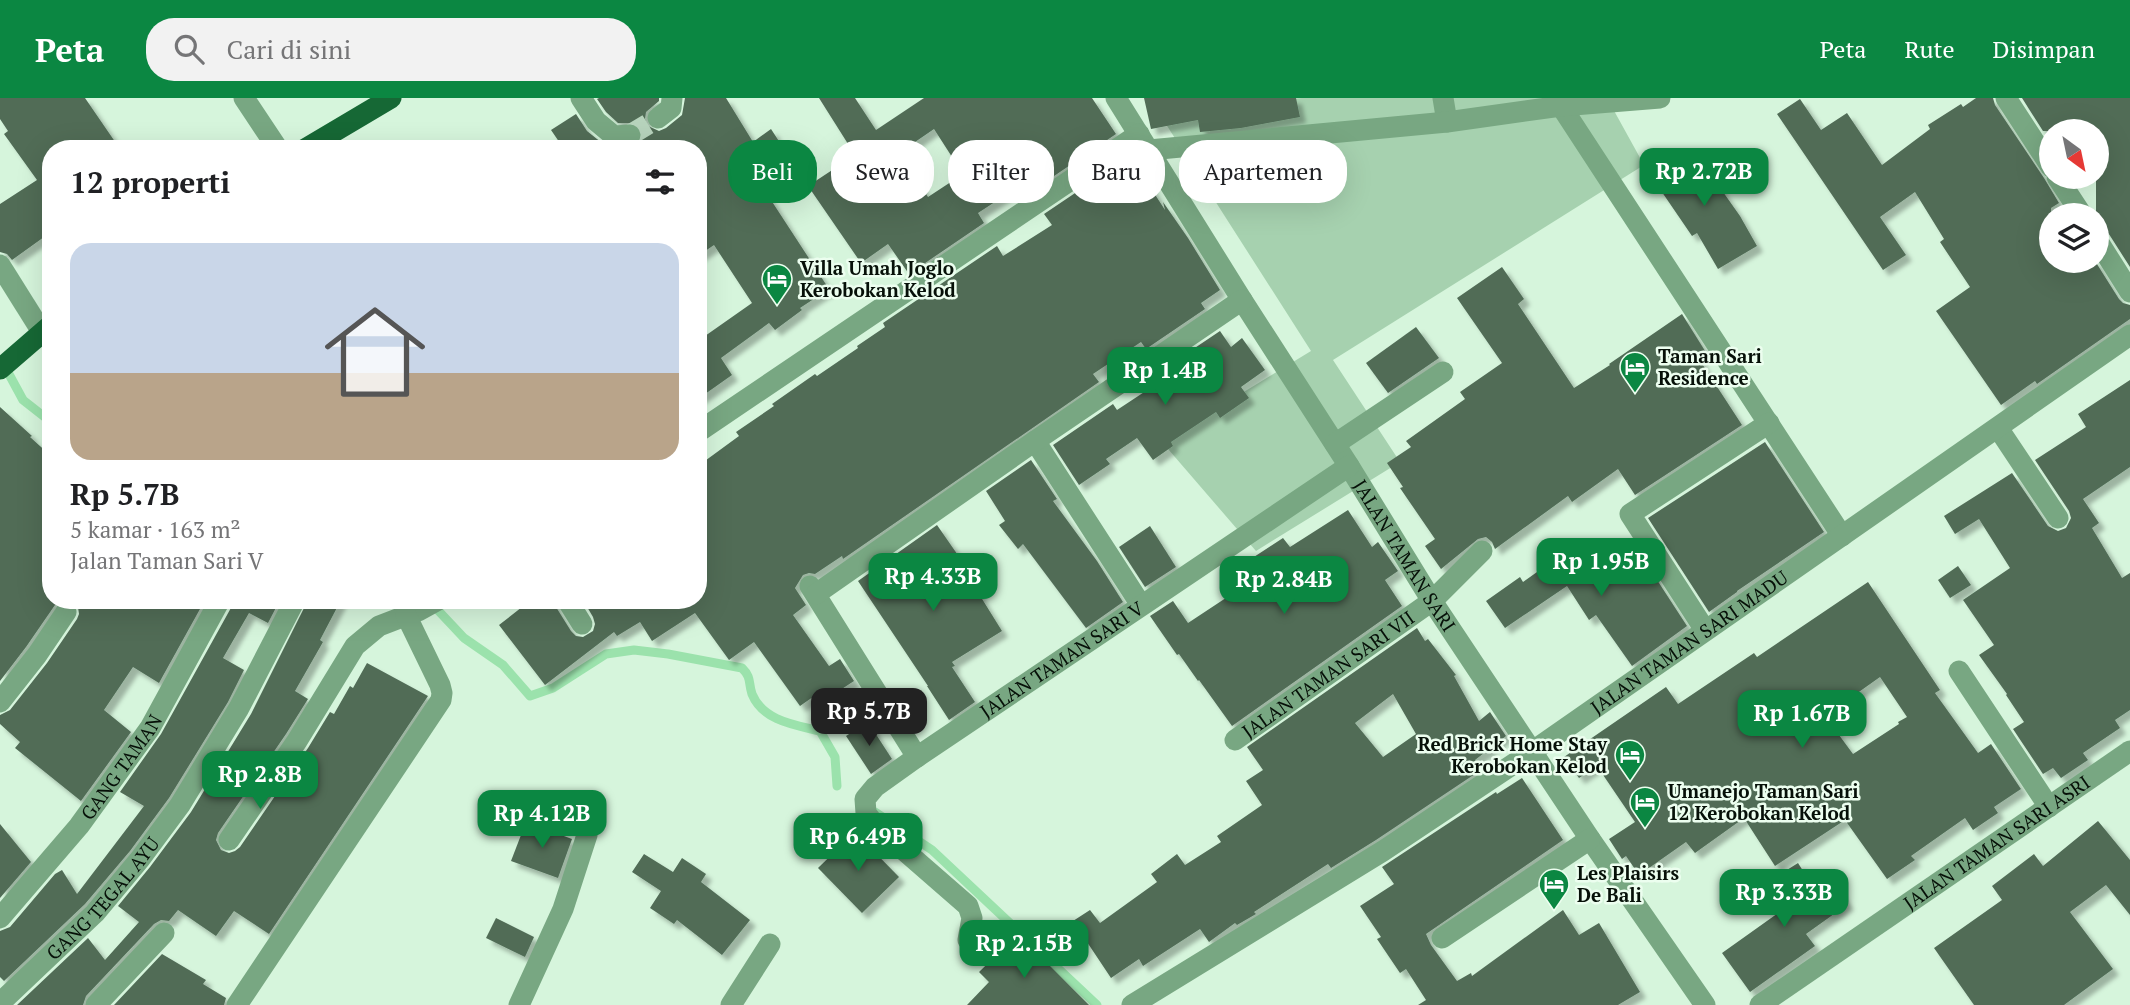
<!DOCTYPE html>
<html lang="id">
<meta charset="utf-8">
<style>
body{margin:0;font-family:"PT Serif",serif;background:#f2f2f2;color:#202124;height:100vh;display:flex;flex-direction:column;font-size:26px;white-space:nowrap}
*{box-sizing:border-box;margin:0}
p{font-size:23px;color:#757577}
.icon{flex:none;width:38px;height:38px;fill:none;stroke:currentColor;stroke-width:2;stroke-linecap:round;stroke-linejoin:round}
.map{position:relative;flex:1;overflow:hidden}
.panel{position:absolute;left:42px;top:42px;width:665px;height:469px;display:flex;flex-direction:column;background:#fff;border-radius:28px;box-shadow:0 7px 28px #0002}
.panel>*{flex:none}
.hud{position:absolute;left:728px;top:42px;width:665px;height:63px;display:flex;gap:14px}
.needle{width:46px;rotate:147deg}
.tools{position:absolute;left:2039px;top:21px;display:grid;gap:14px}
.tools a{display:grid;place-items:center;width:70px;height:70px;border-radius:50%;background:#fff;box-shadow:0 7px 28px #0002;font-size:35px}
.price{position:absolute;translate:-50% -60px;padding:0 16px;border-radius:14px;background:#0b8742;color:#fff;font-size:23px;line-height:46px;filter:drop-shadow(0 2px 4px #0008)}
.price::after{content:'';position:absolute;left:50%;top:42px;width:21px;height:16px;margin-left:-10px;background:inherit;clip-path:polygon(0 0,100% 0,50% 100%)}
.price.selected{background:#222;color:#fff}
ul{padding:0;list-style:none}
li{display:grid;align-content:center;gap:14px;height:371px;padding:0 28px}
li span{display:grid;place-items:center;height:217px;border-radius:21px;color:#555}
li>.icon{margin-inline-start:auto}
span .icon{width:126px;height:126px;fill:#fffc;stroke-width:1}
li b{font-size:30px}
h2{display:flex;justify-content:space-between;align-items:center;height:84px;padding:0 28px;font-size:30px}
.pill{padding:0 24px;border-radius:28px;background:#fff;box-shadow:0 7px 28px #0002;font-size:24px;line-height:63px}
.pill.selected{background:#0b8742;color:#fff}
header{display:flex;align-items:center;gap:42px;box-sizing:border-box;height:98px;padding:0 35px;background:#0b8742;color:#fff}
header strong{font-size:33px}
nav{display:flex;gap:38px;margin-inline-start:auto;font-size:24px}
.search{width:490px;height:63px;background:#f2f2f2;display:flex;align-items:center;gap:18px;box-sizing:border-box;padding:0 24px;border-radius:28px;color:#757577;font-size:26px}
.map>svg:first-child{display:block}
.green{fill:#a6d1af}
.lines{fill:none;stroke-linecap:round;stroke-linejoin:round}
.stream{stroke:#9be2ac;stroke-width:9}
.building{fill:#516c57;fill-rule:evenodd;filter:url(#shadow)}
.minor-tunnel{stroke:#b7d3bc;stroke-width:21;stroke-dasharray:21 10;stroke-linecap:butt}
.minor{stroke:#78a782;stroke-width:21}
.major{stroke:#166835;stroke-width:21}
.labels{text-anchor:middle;stroke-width:5;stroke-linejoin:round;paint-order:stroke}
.poi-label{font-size:19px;font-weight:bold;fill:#061008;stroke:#ecfeef;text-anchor:start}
.street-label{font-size:19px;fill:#061008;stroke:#ecfeef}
</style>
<header>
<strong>Peta</strong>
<div class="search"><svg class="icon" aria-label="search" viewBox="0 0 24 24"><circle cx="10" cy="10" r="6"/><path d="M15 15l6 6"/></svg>Cari di sini</div>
<nav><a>Peta</a><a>Rute</a><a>Disimpan</a></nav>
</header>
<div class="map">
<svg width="2130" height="907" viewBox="0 0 2130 907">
<defs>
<filter id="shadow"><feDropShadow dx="6" dy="6" stdDeviation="2" flood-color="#0004"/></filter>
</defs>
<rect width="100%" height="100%" fill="#d6f5dc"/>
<polygon class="green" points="1302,0 1607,0 1644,67 1333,262 1400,364 1256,453 1162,344 1311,253 1155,9"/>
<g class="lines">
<g class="stream">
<polyline points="4,267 23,302 51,324"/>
<path d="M433,507L464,540L503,567L530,598L553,590L606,556L634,552L668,556L742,570C752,580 748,584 752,596C763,623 795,627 820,633L835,659L837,688"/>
<polyline points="875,714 932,752 1097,907"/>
</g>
</g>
<g class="building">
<polygon points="0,0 85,0 120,51 51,51 51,134 12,162 7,156 0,154 0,106 37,82 4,36 8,33 0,21"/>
<polygon points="599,0 659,0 659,3 646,14 645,21 648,28 659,33 666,30 682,17 685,0 726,0 753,44 771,31 786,54 754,76 829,191 800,210 802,212 775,232 769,225 721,260 732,277 698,301 698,229 705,238 752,205 714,147 698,158 698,51 639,51 637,48 641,43 643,37 640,29 635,25 618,25 606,14 597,1"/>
<path d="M819,0H855L876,32L924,0H1092L1116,36L1029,95L1021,87L978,115L984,125L909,176L888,146L861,165L808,88L855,57ZM934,31L963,76L928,99L899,55Z"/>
<polygon points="1144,0 1296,0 1300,19 1241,30 1200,34 1198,22 1151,31"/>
<polygon points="1976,0 1993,0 1995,7 2044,80 2059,105 2051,110 2051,163 2095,163 2119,201 2123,205 2130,207 2130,221 2037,286 2035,283 2001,307 1936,213 1970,189 1940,144 1944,141 1915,94 1880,119 1906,157 1883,172 1777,16 1800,1 1821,32 1847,15 1882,67 1930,31 1928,27 1961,6 1963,9"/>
<polygon points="2022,0 2130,0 2130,169 2107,133 2103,129 2096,127 2096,33 2043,33"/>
<polygon points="576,16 587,33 602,45 592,51 564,51 551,32"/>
<polygon points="1692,50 1740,118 1757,148 1718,171 1697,135 1692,138 1651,78"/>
<polygon points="1130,58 1165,112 1163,104 1188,140 1220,192 1201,205 1205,211 1146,251 1141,244 1093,276 1099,284 843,461 842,458 815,476 809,475 803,477 795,490 806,507 793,517 829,568 840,561 854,583 825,602 820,594 800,608 754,544 729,562 695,515 652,543 640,524 617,538 614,534 545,587 499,527 531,502 554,502 556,509 571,533 576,538 583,539 593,533 595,526 593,519 583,502 698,502 698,368 739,338 736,334 774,308 772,306 815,276 817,278 858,250 857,248 885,229 883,225 997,148 1003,158 1052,127 1044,116"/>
<polygon points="1502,169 1524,201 1518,206 1574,290 1610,267 1609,266 1682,216 1707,256 1699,261 1742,327 1635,397 1618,371 1572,404 1568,398 1495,451 1492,444 1486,439 1478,441 1441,471 1425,448 1435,441 1400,390 1403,389 1387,365 1411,349 1406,343 1465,301 1460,294 1502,265 1457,200"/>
<polygon points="1416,229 1439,260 1388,295 1366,265"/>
<polygon points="1220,233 1231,249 1242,240 1265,272 1241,289 1249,300 1220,320 1216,314 1171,344 1173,348 1153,362 1137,340 1106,361 1110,366 1079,387 1053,347 1113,306 1117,312 1167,279 1162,272"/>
<polygon points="2130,282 2130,369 2083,401 2099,425 2092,430 2122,480 2130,475 2130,612 2115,622 2120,630 2083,655 2088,662 2061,680 2053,670 2043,676 2013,631 2024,624 2006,597 2007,596 1979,557 1994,547 1963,502 2010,470 1979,421 1955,436 1944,418 2012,375 2048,428 2058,433 2066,430 2071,420 2069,413 2035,362 2086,329 2078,316"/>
<polygon points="0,309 32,338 30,339 51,358 51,502 60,502 55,507 26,549 0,583"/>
<polygon points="1765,344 1824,434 1737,493 1737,494 1709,514 1648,420"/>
<polygon points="1031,362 1057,401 1053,403 1097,463 1123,504 1086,530 1023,446 1018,451 999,427 1005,423 986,393"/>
<polygon points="1348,412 1372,449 1378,444 1398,473 1385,482 1402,508 1232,628 1199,582 1198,583 1179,556 1177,557 1150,518 1173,503 1188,525 1241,490 1231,474 1283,440 1290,449"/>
<polygon points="937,427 978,486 974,488 1002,533 952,564 955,568 952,569 975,604 949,622 927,588 928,588 858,483"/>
<polygon points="1150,428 1176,469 1145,489 1119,449"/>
<polygon points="1582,442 1600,466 1633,445 1687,528 1632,568 1596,517 1589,522 1567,488 1505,530 1486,503 1520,479 1523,484"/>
<polygon points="1958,468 1971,487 1950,500 1938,482"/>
<path d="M1868,484L1940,592L1935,595L1978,655L1991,646L2021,691L1994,709L1998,715L1973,732L1965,720L1911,758L1915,762L1887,781L1845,722L1775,768L1744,720L1695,755L1686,744L1639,777L1626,758L1622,761L1609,741L1635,724L1597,668L1579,680L1564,659L1666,589L1678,606L1754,555L1757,559ZM1880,579L1907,619L1898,624L1899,626L1853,656L1825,618Z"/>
<polygon points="71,502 205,502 159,585 133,569 104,612 131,634 81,703 15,650 20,644 0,626 0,617 10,612 47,565 77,521 79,516 78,509"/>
<polygon points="233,502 280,502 268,525 249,515 223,560 244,572 228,604 169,700 130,753 85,806 4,883 0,879 0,833 10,829 55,776 62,772 77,796 144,708 120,694 161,636 232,508"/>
<polygon points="308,502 341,502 320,542 323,544 295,593 308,601 286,636 218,735 216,742 221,752 229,755 235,753 240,749 308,650 330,614 334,616 350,588 353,590 367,565 428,598 269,836 234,813 216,838 178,812 169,823 161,822 154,826 86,898 83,907 17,907 88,840 105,862 139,824 118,808 150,769 191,714 251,616"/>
<path d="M1417,530L1425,543L1428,541L1456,577L1454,578L1479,623L1490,614L1506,638L1475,662L1481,672L1376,742L1331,770L1328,766L1254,814L1256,816L1237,827L1235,825L1209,844L1200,831L1143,868L1139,861L1111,880L1073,823L1090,812L1100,825L1157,784L1151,776L1177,756L1185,767L1221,744L1217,738L1262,707L1246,683L1263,672L1247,649ZM1393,596L1416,636L1383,659L1355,625Z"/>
<polygon points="868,624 892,661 871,676 846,638"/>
<polygon points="1522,680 1563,742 1426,836 1431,847 1457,883 1471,875 1472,878 1563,812 1579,837 1599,825 1640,894 1618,907 1418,907 1426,902 1406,871 1400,875 1377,841 1381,839 1360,808 1394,786 1382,769 1496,694 1497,696"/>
<polygon points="2098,723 2130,762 2130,817 2106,787 2070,814 2113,871 2064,907 1974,907 1934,850 2002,802 1992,788 2034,756 2043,768"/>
<polygon points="526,724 572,741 558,780 511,763"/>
<polygon points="0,726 31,764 0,800"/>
<polygon points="855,734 899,779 862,815 818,770"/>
<polygon points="644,756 673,774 682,760 706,776 701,784 750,822 722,857 677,822 674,826 650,810 661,793 632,774"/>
<polygon points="1798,765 1819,798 1834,787 1848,806 1806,836 1815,848 1750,894 1722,855 1788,808 1771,782"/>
<polygon points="496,820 534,839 525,859 486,840"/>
<polygon points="1018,836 1089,907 967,907 989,884 979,874"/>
<polygon points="162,856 206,882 203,886 226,900 224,907 114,907"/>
</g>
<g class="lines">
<polyline class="minor-tunnel" points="630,37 658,20"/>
<g class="minor">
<polyline points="244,0 278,51"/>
<polyline points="581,0 596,23 614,38 630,37"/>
<path id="s1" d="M1116,0L1242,202L1349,368L1432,503L1590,741L1705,907"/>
<polyline points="1443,0 1447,24"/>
<polyline points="2006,0 2051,69"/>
<polyline points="1561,8 1842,438"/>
<polyline points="658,20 671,10 672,0"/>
<polyline points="1149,52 1447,24 1561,8 1660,0"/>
<polyline points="2057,79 2082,117"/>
<polyline points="2096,140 2130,194"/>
<polyline points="0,167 42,234"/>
<polyline points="1998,330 2058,420"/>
<polyline points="698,334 1139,36"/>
<polyline points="1035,343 1141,507"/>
<polyline points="1335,346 1443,274"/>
<polyline points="810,488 917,659"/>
<polyline points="816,496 1035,343 1242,202"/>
<polyline points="567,502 582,526"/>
<polyline points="1705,532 1630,416 1769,325"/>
<polyline points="1959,573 2049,709"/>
<polyline points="0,604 37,557 66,514"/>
<path id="s2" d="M1235,642L1432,503L1482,453"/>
<polyline points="229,742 297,643 355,548 379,528 418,513 438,502"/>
<path id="s3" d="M0,820L79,728L150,630L220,502"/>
<polyline points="1442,840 1590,741"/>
<path id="s4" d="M968,842L972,820L968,808L875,727L866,715L865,701L875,689L917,659L1349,368"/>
<path id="s5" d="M0,905L95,815L140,761L180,707L239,610L295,502"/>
<polyline points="96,907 164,835"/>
<polyline points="237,907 441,602 442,595 440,587 406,517"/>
<polyline points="519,907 563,811 587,737"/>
<polyline points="731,907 770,846"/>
<path id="s6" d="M1132,907L1383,753L1533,653L2130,237"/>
<path id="s7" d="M1760,907L2130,653"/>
</g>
<g class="major">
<polyline points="305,51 391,0"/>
<polyline points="0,271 51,227"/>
</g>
</g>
<defs>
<g id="hotel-pin" transform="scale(1.575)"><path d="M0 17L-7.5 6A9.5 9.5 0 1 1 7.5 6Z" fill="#0b8742" stroke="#ecfeef"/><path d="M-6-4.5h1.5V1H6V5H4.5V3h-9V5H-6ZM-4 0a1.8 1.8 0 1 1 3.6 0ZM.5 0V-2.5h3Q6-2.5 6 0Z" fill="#fff"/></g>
</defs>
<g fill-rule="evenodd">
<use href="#hotel-pin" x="777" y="181"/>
<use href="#hotel-pin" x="1635" y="269"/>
<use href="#hotel-pin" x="1630" y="657"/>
<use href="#hotel-pin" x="1645" y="704"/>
<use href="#hotel-pin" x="1554" y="786"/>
</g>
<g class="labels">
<g class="poi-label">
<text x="800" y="177">Villa Umah Joglo<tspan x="800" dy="22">Kerobokan Kelod</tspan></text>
<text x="1658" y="265">Taman Sari<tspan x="1658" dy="22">Residence</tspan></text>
<text x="1607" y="653" text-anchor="end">Red Brick Home Stay<tspan x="1607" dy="22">Kerobokan Kelod</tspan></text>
<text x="1668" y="700">Umanejo Taman Sari<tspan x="1668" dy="22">12 Kerobokan Kelod</tspan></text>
<text x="1577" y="782">Les Plaisirs<tspan x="1577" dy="22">De Bali</tspan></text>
</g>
<g class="street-label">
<text dy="7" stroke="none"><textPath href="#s1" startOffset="541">JALAN TAMAN SARI</textPath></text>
<text dy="7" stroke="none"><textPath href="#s6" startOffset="665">JALAN TAMAN SARI MADU</textPath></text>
<text dy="7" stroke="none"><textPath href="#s4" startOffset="429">JALAN TAMAN SARI V</textPath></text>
<text dy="7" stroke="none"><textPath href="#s2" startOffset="114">JALAN TAMAN SARI VII</textPath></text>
<text dy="7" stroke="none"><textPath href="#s3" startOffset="194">GANG TAMAN</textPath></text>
<text dy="7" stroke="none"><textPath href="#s7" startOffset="287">JALAN TAMAN SARI ASRI</textPath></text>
<text dy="7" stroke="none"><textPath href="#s5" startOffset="147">GANG TEGAL AYU</textPath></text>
</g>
</g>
</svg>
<div class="tools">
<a><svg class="needle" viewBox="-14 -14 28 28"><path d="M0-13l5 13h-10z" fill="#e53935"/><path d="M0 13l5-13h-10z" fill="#757577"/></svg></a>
<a><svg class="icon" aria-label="layers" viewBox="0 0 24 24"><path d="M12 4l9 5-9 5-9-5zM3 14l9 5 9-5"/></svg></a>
</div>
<b class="price" style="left:1704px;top:110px">Rp 2.72B</b>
<b class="price" style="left:1165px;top:309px">Rp 1.4B</b>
<b class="price" style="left:1601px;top:500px">Rp 1.95B</b>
<b class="price" style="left:933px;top:515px">Rp 4.33B</b>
<b class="price" style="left:1284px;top:518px">Rp 2.84B</b>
<b class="price selected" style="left:869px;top:650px">Rp 5.7B</b>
<b class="price" style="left:1802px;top:652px">Rp 1.67B</b>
<b class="price" style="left:260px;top:713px">Rp 2.8B</b>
<b class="price" style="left:542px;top:752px">Rp 4.12B</b>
<b class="price" style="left:858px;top:775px">Rp 6.49B</b>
<b class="price" style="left:1784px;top:831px">Rp 3.33B</b>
<b class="price" style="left:1024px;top:882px">Rp 2.15B</b>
<div class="hud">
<a class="pill selected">Beli</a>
<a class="pill">Sewa</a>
<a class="pill">Filter</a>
<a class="pill">Baru</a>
<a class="pill">Apartemen</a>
</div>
<section class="panel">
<h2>12 properti<svg class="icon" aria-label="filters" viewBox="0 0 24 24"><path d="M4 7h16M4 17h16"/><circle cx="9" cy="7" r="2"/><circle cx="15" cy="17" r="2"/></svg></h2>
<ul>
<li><span style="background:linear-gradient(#c9d6e8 60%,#b9a48a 0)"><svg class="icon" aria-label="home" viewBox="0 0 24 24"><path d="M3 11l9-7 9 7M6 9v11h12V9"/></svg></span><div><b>Rp 5.7B</b><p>5 kamar · 163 m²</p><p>Jalan Taman Sari V</p></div></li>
</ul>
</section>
</div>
